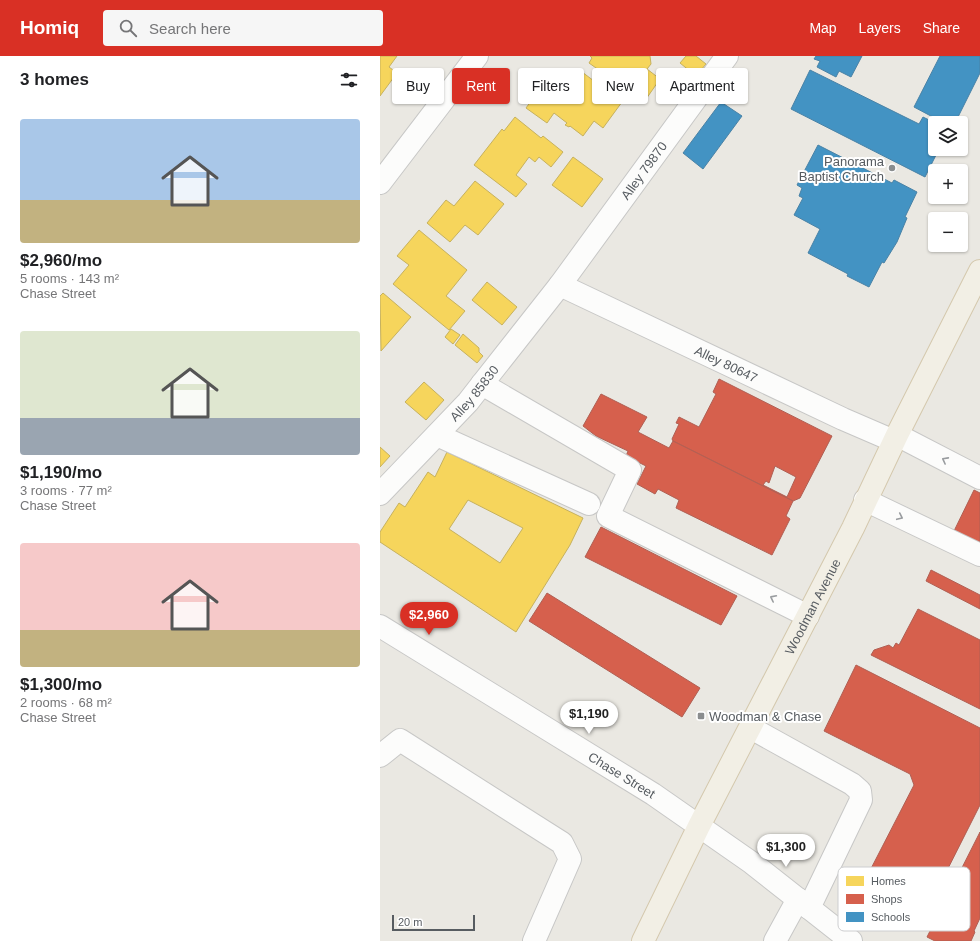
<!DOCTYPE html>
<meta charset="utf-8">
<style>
body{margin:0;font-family:Helvetica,sans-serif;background:#f6f6f6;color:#202124;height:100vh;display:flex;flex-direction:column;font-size:15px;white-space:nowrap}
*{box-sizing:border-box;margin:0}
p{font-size:13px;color:#757577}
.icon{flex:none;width:22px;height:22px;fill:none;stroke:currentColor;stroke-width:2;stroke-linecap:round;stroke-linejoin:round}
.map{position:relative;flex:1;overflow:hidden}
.sheet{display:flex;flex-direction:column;background:#fff;width:380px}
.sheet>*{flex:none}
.guide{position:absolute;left:12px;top:12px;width:380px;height:36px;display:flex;gap:8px}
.controls{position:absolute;left:548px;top:60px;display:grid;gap:8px}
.controls a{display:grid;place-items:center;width:40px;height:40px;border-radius:4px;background:#fff;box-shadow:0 1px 3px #0004;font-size:20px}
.scale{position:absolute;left:12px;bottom:10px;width:83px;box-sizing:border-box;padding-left:4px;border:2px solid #575c61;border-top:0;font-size:11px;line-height:14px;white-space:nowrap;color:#575c61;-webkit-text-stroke:3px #fff;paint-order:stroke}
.price{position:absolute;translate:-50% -34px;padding:0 9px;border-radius:14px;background:#fff;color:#222;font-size:13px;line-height:26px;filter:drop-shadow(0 1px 2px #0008)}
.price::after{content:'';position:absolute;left:50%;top:24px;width:12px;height:9px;margin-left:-6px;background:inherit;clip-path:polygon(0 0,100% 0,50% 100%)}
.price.selected{background:#d93025;color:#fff}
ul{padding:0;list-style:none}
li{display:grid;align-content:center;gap:8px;height:212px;padding:0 20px}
li span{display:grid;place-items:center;height:124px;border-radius:4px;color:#555}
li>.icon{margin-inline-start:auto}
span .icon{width:72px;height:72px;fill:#fffc;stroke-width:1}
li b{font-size:17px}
h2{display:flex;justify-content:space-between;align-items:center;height:48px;padding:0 20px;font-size:17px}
.pill{padding:0 14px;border-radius:4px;background:#fff;box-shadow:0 1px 3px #0004;font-size:14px;line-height:36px}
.pill.selected{background:#d93025;color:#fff}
header{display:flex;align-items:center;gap:24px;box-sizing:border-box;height:56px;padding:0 20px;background:#d93025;color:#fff}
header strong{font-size:19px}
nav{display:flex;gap:22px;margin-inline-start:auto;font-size:14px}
.search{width:280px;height:36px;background:#f6f6f6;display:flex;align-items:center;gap:10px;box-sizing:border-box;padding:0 14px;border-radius:4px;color:#757577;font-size:15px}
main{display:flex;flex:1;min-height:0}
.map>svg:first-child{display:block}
.homes{fill:#f6d55c;stroke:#c6b15e;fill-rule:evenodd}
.shops{fill:#d6604d;stroke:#b05f53;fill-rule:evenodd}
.schools{fill:#4393c3;stroke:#4982a6}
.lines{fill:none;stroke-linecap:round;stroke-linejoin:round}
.minor-casing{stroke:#c7c7c6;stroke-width:24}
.major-casing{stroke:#d4c8ad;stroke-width:24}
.minor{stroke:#fcfcfb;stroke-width:22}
.major{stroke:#f2efe5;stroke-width:22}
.oneway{stroke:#999c9f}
.poi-dot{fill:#8a8d8e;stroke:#fff;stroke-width:1.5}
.labels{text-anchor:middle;stroke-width:4;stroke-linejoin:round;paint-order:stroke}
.poi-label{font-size:13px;fill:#575c61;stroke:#fff;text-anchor:end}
.street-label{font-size:13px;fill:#575c61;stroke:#fff}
.key{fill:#fff;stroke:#cdced0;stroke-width:1}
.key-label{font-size:11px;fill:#575c61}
</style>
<header>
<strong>Homiq</strong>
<div class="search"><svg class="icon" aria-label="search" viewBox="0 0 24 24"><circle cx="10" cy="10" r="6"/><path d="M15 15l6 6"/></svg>Search here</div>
<nav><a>Map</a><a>Layers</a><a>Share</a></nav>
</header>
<main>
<section class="sheet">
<h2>3 homes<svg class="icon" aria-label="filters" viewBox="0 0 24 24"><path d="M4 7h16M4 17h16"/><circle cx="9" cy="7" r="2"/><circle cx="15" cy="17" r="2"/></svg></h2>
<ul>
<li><span style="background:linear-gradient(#a9c7e8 65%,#c2b280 0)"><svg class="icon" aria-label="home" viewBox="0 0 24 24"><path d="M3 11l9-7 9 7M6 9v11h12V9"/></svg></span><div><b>$2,960/mo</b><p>5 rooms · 143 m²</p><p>Chase Street</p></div></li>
<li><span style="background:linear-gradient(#dfe7d0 70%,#9aa5b1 0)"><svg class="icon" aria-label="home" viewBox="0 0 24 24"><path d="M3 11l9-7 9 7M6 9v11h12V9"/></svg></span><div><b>$1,190/mo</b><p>3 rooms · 77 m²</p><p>Chase Street</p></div></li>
<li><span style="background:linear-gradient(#f6c9c9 70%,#c2b280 0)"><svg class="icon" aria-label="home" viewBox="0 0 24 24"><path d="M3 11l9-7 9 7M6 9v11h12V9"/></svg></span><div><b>$1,300/mo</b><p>2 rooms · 68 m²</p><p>Chase Street</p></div></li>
</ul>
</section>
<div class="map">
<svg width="600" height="885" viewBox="0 0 600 885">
<rect width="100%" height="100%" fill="#eae8e2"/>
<g class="homes">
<polygon points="0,0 17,0 9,11 17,17 0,40"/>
<polygon points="210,0 270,0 271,8 267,13 280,23 264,46 209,7 212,2"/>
<polygon points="306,0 316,0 326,8 316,20 300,7"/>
<polygon points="202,16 242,46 223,72 214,65 203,80 190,70 189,71 185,69 187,67 174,57 167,67 146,52 161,31 175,41 185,27 190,31"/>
<polygon points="135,61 161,82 163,80 183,96 171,111 159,101 155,106 149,101 136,119 147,128 136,141 94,109 122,73 124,75"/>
<polygon points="193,101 223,123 202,151 172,129"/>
<polygon points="95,125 124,148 98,179 85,169 70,186 47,167 66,144 74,150"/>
<polygon points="39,174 87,214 66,240 85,255 69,274 13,228 29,209 17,200"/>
<polygon points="107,226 137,251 122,269 92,244"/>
<polygon points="3,237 31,261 1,295 0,240"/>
<polygon points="71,273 80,279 73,288 65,281"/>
<polygon points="83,278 99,292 99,296 103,300 97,307 75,289"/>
<polygon points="44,326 64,344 46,364 25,346"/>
<polygon points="0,391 10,400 0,411"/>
<path d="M67,396L203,462L190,489L136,576L0,486V476L19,447L25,451L48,416L55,421ZM88,444L143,472L120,507L69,473Z"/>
</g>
<g class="shops">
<path d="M339,323L452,380L420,442L413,445L293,385L292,383L299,368L296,367L299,361L319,371L336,338L333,336ZM395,410L416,421L407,441L383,429L386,425L389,427Z"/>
<polygon points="221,338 267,361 258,376 289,392 293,385 413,445 406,460 410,463 392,499 296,452 299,444 278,433 275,438 257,428 266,410 246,400 248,395 216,380 203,370"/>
<polygon points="594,434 600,437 600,488 574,475"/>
<polygon points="221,471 357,540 341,569 205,501"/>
<polygon points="551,514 600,539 600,553 546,525"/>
<polygon points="167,537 320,632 302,661 149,565"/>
<polygon points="538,553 600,584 600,653 491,599 494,594 509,589 513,592 516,587 519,589"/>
<polygon points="476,609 600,672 600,749 542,864 536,861 533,869 481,832 534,729 530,718 444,675"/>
<polygon points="600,776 600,862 594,875 595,876 591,885 555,885 547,881"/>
</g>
<g class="schools">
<polygon points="436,0 482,0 471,21 459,15 456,21 437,11 440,5 434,3"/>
<polygon points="560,0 600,0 600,17 575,67 564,67 534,51"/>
<polygon points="430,14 539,68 543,61 555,67 555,93 559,93 545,121 411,53"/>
<polygon points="341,46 362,60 323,113 303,97"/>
<polygon points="438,89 512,127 514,124 537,136 525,161 527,162 517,186 504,207 502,206 489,231 467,220 468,218 428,197 440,173 414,159 423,142 419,140 422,132 417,129"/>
</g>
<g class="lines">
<g class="minor-casing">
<g id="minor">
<polyline points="0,127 97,0"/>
<path id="s1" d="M180,229L463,363L514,385"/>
<polyline points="102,328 250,414 228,460 428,560"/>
<polyline points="57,379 209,448"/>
<polyline points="517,379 600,422"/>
<path id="s2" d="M0,438L88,346L102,328L180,229L347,0"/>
<polyline points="485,444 600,499"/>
<path id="s3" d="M0,570L273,738L372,807L471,885"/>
<polyline points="371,672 472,728 480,735 481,744 429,852"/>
<polyline points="0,700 20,684 182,787 190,803 154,885"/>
<polyline points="395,885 418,843"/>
</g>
</g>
<g class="major-casing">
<g id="major">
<path id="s4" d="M263,885L319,770L473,472L517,379L600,215"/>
</g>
</g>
<use href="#minor" class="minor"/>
<use href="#major" class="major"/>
</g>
<defs><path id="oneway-chevron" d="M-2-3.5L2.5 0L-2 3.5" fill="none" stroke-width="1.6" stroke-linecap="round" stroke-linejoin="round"/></defs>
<g class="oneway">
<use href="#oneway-chevron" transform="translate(565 404) rotate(-152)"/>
<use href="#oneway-chevron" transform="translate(520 461) rotate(25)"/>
<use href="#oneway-chevron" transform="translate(393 542) rotate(-153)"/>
</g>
<g class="poi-dot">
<circle cx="512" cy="112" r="4"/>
<rect x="317" y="656" width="8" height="8" rx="2"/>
</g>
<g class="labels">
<g class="poi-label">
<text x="504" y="110">Panorama<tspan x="504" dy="15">Baptist Church</tspan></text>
<text x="329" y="665" text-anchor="start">Woodman &amp; Chase</text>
</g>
<g class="street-label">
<text dy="5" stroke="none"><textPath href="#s2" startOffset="418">Alley 79870</textPath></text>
<text dy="5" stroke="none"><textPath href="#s1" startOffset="184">Alley 80647</textPath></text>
<text dy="5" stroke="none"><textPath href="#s2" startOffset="138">Alley 85830</textPath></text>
<text dy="5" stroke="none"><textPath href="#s4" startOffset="375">Woodman Avenue</textPath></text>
<text dy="5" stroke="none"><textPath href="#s3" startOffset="284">Chase Street</textPath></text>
</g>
</g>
<rect x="458" y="811" width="132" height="64" rx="6" class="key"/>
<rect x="466" y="820" width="18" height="10" fill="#f6d55c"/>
<rect x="466" y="838" width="18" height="10" fill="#d6604d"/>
<rect x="466" y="856" width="18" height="10" fill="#4393c3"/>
<g class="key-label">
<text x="491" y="829">Homes</text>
<text x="491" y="847">Shops</text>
<text x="491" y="865">Schools</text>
</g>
</svg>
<div class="controls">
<a><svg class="icon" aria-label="layers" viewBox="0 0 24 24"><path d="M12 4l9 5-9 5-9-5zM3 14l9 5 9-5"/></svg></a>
<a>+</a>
<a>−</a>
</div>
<div class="scale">20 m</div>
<b class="price selected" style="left:49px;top:580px">$2,960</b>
<b class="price" style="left:209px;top:679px">$1,190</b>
<b class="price" style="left:406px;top:812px">$1,300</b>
<div class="guide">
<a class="pill">Buy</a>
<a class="pill selected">Rent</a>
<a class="pill">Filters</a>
<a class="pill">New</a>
<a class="pill">Apartment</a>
</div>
</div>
</main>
